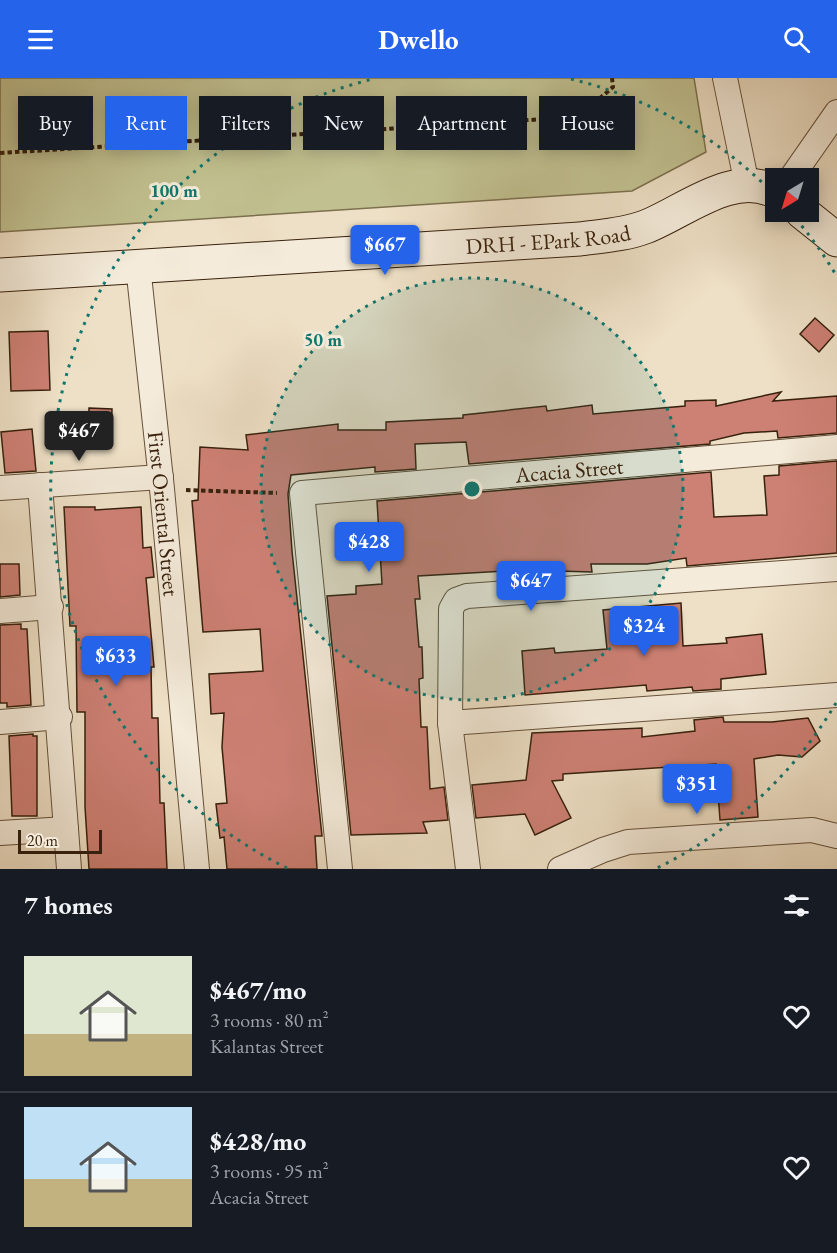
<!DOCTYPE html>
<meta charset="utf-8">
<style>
body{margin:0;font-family:"EB Garamond",serif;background:#242831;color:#f1f3f6;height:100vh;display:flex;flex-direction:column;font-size:22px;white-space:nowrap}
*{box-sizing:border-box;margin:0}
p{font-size:20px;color:#9ea1a6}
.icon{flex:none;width:33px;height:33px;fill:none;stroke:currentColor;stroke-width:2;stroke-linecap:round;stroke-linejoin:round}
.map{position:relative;height:791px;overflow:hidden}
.drawer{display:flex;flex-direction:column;background:#171b24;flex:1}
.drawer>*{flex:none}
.top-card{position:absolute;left:18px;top:18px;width:801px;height:54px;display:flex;gap:12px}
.needle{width:39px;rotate:218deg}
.tools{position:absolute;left:765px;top:90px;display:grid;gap:12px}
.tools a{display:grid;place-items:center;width:54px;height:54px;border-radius:0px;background:#171b24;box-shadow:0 3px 15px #0003;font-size:30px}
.scale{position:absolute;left:18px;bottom:15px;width:84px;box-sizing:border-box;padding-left:6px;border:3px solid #38210d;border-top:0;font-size:16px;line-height:21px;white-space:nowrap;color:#38210d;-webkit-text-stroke:4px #f4ebda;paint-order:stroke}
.price{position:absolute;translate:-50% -51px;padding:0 14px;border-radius:6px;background:#2563eb;color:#fff;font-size:20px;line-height:39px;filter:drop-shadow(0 2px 3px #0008)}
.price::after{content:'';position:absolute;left:50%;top:36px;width:18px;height:14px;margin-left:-9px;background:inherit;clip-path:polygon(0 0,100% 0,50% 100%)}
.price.active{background:#222;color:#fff}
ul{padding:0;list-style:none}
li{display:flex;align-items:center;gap:18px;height:150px;padding:0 24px}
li+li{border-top:2px solid #363941}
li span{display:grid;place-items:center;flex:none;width:168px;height:120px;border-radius:0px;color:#555}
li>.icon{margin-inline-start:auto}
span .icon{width:72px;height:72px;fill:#fffc;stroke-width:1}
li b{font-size:26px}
h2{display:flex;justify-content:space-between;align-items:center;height:72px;padding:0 24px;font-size:26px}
.pill{padding:0 21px;border-radius:0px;background:#171b24;box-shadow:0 3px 15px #0003;font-size:21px;line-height:54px}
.pill.active{background:#2563eb;color:#fff}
header{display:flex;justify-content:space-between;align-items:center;height:78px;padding:0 24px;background:#2563eb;color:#fff;font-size:27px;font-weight:700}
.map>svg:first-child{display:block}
.green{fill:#c1c090;stroke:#7c704e;stroke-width:1.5}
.building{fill:#cd8074;stroke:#38210d;stroke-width:1.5}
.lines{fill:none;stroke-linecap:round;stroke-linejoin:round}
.street-casing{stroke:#66513b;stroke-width:26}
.secondary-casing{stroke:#38210d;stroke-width:35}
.path{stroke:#38210d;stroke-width:4;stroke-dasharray:4.5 3;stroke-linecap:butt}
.street{stroke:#f4ebda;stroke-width:24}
.secondary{stroke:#f4ebda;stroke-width:33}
.ring{fill:none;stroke:#0f766e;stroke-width:3;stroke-dasharray:3 6}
.labels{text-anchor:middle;stroke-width:6;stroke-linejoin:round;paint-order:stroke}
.street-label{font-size:22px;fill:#38210d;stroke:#f4ebda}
.centre{fill:#0f766e;stroke:#f4ebda;stroke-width:3}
.ring-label{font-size:18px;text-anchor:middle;font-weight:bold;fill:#0f766e;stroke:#f4ebda;stroke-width:6;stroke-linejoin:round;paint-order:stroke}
</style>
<header><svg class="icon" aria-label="menu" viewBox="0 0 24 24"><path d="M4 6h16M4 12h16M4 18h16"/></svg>Dwello<svg class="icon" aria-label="search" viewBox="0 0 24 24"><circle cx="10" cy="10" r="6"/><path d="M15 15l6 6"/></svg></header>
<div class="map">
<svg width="837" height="791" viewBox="0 0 837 791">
<rect width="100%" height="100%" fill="#eee0c6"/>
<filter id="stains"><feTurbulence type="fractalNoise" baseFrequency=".00333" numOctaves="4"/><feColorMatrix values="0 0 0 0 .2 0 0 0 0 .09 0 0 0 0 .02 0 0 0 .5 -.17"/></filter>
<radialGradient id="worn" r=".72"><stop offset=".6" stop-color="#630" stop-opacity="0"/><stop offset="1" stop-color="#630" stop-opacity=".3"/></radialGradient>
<polygon class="green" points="0,0 694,0 706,74 632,113 0,154"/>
<g class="building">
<polygon points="815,240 834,257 819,274 800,256"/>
<polygon points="48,253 50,312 11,313 9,254"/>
<polygon points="781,314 773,323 837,318 837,355 778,360 777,353 744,355 710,363 710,366 469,386 466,364 415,366 416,391 375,394 375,389 291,397 288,416 292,473 322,758 315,758 317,791 227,791 224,759 220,760 216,726 227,725 222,669 224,635 211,636 209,596 263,593 260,551 203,554 192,423 198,422 200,369 248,372 246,357 338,346 338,352 386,352 386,344 463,340 463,337 546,328 547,333 592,327 593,336 685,328 685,323 716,322 716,328"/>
<polygon points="89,330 112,331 111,365 88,365"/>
<polygon points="32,351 36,393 5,395 1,354"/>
<polygon points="837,383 837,475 687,488 686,480 647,486 591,486 592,494 521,492 418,498 420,521 415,521 419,569 422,569 423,600 419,601 421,649 427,649 430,711 444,709 448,742 423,744 427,755 351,757 327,518 356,516 356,508 382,506 377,423 711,394 714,439 767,437 764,398 779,397 779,388"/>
<polygon points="64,429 95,429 95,432 141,429 143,470 151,469 154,499 146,500 154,589 151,589 152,640 158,640 160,725 164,725 167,791 89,791 85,729 85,634 77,634 76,548 70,548"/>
<polygon points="0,486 19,486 20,517 0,519"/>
<polygon points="681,525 683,568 727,565 726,560 762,556 766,596 721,601 721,611 693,613 692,609 647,613 646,607 525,617 522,573 554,570 555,575 607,571 603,532"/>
<polygon points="21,546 21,551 27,551 31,627 7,629 7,625 0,625 0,547"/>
<polygon points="723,639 724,644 772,644 808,640 820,663 802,679 778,677 754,681 758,739 720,742 716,686 563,696 563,702 552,703 571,740 535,757 525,736 476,740 472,707 526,702 532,655 642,650 642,659 695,653 694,642"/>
<polygon points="33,656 33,658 37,658 37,738 12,738 9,658"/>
</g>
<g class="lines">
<g class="street-casing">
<g id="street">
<polyline points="725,0 747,107"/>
<polyline points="791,100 837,34"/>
<path id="s1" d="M138,188L162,411L197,791"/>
<polyline points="40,407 69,791"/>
<polyline points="0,410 161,399"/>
<polyline points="0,533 51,529"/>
<polyline points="0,644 60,639"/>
<polyline points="450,645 837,617"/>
<polyline points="0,755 66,751"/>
<path id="s2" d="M340,791L302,415L837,369"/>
<polyline points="468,791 450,645 451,531 456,522 467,518 837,491"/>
<polyline points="560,791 603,772 628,764 812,752 837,758"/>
</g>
</g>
<g class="secondary-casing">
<g id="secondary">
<polyline points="802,134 837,162"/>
<path id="s3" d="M0,197L580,161C601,158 624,157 645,149C683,135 732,91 776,114"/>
</g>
</g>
<g class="path">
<polyline points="0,75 578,39 613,9 612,0"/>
<polyline points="186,412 277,415"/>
</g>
<use href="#street" class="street"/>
<use href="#secondary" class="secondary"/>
</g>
<circle cx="472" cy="411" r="211" fill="#0f766e" fill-opacity=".12"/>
<g class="ring">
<circle cx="472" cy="411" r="211"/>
<path d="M836 625A422 422 0 0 1 657 790M287 790A422 422 0 0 1 373 1M571 1A422 422 0 0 1 773 115M790 134A422 422 0 0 1 836 197"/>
</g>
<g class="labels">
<g class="street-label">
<text dy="8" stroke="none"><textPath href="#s3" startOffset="549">DRH - EPark Road</textPath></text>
<text dy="8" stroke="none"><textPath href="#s2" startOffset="646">Acacia Street</textPath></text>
<text dy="8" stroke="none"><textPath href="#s1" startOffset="249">First Oriental Street</textPath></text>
</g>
</g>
<circle cx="472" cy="411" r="9" class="centre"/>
<g class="ring-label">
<text x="174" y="119">100 m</text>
<text x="323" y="268">50 m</text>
</g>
<rect width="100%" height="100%" filter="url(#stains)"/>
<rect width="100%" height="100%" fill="url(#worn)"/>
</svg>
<div class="tools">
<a><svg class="needle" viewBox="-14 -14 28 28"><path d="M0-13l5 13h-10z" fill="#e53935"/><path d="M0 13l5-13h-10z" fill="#9ea1a6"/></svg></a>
</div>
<div class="scale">20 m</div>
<b class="price" style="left:385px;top:198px">$667</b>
<b class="price active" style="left:79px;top:384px">$467</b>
<b class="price" style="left:369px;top:495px">$428</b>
<b class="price" style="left:531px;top:534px">$647</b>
<b class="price" style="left:644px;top:579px">$324</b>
<b class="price" style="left:116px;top:609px">$633</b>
<b class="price" style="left:697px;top:737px">$351</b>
<div class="top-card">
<a class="pill">Buy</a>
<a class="pill active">Rent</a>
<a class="pill">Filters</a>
<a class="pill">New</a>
<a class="pill">Apartment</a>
<a class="pill">House</a>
</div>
</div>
<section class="drawer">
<h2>7 homes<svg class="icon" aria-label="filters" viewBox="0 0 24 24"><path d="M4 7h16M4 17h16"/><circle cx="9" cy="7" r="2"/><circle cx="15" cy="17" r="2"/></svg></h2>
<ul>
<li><span style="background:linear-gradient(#dfe7d0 65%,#c2b280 0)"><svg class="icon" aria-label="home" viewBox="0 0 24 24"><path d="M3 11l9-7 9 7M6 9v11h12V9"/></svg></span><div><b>$467/mo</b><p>3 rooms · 80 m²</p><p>Kalantas Street</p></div><svg class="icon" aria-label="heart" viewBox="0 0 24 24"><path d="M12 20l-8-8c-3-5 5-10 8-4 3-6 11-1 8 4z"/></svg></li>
<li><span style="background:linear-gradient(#bfe0f5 60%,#c2b280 0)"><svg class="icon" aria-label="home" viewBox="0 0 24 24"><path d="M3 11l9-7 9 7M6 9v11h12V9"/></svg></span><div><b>$428/mo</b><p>3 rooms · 95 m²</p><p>Acacia Street</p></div><svg class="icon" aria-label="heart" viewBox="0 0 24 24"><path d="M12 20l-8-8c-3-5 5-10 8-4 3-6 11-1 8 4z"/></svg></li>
</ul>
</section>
